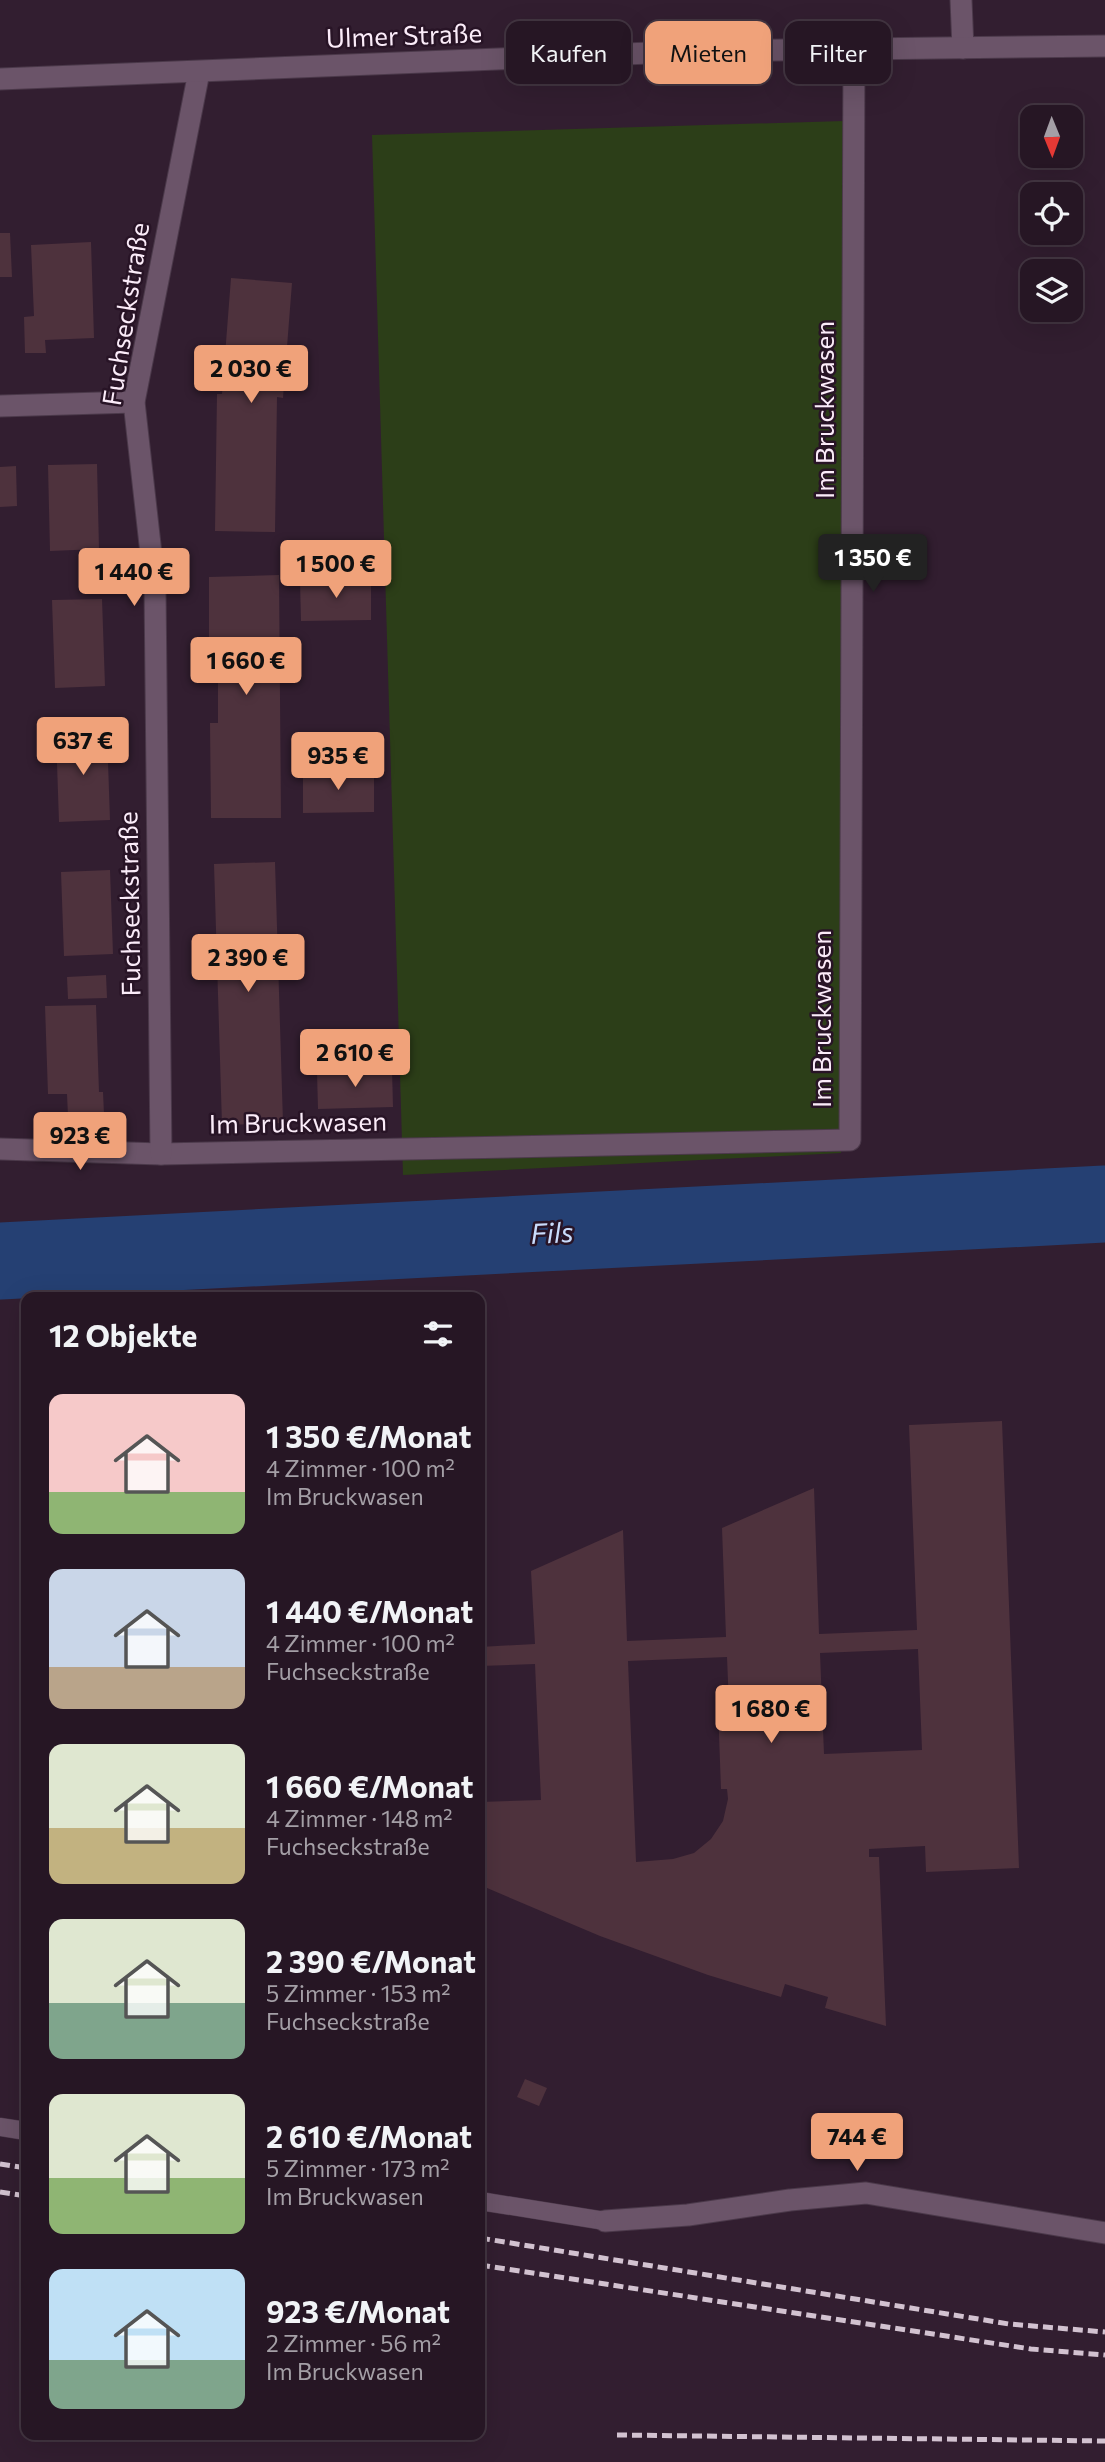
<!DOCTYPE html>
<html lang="de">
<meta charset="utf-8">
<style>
body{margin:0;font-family:Commissioner,sans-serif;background:#2e1f2c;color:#f1f3f6;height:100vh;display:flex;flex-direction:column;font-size:26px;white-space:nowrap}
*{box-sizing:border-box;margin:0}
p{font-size:23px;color:#a49fa6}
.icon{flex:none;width:38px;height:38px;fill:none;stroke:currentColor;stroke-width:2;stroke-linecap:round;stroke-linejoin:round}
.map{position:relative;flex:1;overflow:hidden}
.details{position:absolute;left:21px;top:1292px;width:464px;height:1148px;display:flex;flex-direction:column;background:#261624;border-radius:14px;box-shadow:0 7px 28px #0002,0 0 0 2px #423541}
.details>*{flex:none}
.guide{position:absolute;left:506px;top:21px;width:494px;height:63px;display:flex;gap:14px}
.needle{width:46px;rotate:179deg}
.buttons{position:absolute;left:1020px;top:105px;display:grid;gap:14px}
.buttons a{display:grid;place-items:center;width:63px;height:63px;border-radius:14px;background:#261624;box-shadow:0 7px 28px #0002,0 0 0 2px #423541;font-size:35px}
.price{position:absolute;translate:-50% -60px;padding:0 16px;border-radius:7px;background:#f0a27a;color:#111;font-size:23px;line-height:46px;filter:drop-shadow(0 2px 4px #0008)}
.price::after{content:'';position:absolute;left:50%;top:42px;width:21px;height:16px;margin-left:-10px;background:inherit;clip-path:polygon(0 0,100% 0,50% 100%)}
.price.current{background:#222;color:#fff}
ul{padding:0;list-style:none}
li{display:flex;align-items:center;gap:21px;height:175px;padding:0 28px}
li span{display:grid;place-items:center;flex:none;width:196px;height:140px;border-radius:14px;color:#555}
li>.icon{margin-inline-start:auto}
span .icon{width:84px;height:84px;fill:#fffc;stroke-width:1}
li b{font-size:30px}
h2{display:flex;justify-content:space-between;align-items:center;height:84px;padding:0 28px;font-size:30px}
.pill{padding:0 24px;border-radius:14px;background:#261624;box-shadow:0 7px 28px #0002,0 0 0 2px #423541;font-size:24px;line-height:63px}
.pill.current{background:#f0a27a;color:#111}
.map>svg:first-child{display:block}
.green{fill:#2c3e18}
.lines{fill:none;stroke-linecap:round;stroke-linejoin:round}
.river{stroke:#254073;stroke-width:77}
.building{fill:#4e323d;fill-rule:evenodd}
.lane-casing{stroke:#4b394a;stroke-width:19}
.street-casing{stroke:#4b394a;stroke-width:23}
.secondary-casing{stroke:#4b394a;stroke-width:23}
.lane{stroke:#6b5469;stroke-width:18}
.street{stroke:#6b5469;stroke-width:21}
.secondary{stroke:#6b5469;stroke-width:21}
.rail{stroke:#d2c2d0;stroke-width:5;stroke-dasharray:10 5;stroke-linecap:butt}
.labels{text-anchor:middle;stroke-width:5;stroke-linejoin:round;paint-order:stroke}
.street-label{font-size:26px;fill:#fbecf9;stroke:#281426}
.water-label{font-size:28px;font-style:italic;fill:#c9dcfc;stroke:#281426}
</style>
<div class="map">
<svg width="1105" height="2462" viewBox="0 0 1105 2462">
<rect width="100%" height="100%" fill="#321e30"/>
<polygon class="green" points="844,121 841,1153 403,1175 372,135"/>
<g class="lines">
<polyline class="river" points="0,1261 1105,1204"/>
</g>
<g class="building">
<polygon points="0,233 10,233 12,277 0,277"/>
<polygon points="91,242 94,338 45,340 46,353 25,353 24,317 34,316 31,245"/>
<polygon points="231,278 292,283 283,398 277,397 275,532 215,531 217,394 222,394"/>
<polygon points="97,464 99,549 50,551 48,465"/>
<polygon points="16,466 17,506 0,507 0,467"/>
<polygon points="279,575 281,818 211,818 210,723 218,723 218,676 209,676 209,577"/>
<polygon points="371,580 371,620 301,621 300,581"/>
<polygon points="102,599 105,686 55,688 52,600"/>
<polygon points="107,733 110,820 59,822 56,734"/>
<polygon points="374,770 374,812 303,813 303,771"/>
<polygon points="275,862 283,1123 222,1125 214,864"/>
<polygon points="110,870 113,954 64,956 61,872"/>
<polygon points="106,975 107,998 68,999 67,977"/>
<polygon points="96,1005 99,1092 103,1092 104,1114 68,1116 67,1094 48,1094 45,1006"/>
<polygon points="392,1069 393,1107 318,1109 317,1072"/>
<path d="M1002,1421L1019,1868L926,1872L925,1846L869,1849V1857H879L886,2026L825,2008L828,1997L785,1984L781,1997L708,1975L600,1936L480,1885V1802L541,1800L535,1664L480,1666V1647L535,1644L531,1571L623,1530L627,1641L726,1637L722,1528L814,1488L819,1634L917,1630L909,1425ZM918,1649L922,1750L824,1754L820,1653ZM727,1657L729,1706L718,1707L721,1789H727L728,1799L723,1821L711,1839L694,1853L673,1859L636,1862L628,1661Z"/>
<polygon points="525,2079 547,2088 539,2106 517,2097"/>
</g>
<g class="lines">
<g class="lane-casing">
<g id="lane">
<polyline points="0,2127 26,2131"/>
<polyline points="480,2201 605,2221"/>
</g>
</g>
<g class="street-casing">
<g id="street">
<polyline points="961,0 963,48"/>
<polyline points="0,406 134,402"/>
<polyline points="0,1149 161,1154 850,1140 854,49"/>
<polyline points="161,1154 155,589 134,402 199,72"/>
<polyline points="605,2221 688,2215 790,2200 866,2193 1105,2233"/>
</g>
</g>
<g class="secondary-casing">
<polyline id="secondary" points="0,79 699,51 1105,46"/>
</g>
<use href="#lane" class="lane"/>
<use href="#street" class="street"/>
<use href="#secondary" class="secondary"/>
<g class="rail">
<polyline points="0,2164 26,2168"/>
<polyline points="0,2192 26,2196"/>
<polyline points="480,2238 1009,2324 1105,2332"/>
<polyline points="480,2265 1031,2349 1105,2355"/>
<polyline points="617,2435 1105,2441"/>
</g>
</g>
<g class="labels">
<g class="street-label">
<text transform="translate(404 36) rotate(-2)" y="9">Ulmer Straße</text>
<text transform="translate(126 314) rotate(-81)" y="9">Fuchseckstraße</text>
<text transform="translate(825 410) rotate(-90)" y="9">Im Bruckwasen</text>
<text transform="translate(130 904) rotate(-91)" y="9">Fuchseckstraße</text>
<text transform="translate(822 1019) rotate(-90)" y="9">Im Bruckwasen</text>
<text transform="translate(298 1123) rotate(-1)" y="9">Im Bruckwasen</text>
</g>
<g class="water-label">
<text transform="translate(552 1233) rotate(-3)" y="10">Fils</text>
</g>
</g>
</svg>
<div class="buttons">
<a><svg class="needle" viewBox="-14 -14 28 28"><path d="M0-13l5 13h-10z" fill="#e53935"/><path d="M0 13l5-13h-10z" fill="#a49fa6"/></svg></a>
<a><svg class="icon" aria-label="locate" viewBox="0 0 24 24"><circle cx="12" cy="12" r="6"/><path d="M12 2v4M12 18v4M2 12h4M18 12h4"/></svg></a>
<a><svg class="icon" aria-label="layers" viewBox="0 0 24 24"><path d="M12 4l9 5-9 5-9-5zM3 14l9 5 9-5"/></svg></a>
</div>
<b class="price" style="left:251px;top:405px">2 030 €</b>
<b class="price current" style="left:873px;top:594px">1 350 €</b>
<b class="price" style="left:336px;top:600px">1 500 €</b>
<b class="price" style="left:134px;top:608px">1 440 €</b>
<b class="price" style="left:246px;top:697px">1 660 €</b>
<b class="price" style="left:83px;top:777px">637 €</b>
<b class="price" style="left:338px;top:792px">935 €</b>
<b class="price" style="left:248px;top:994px">2 390 €</b>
<b class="price" style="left:355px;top:1089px">2 610 €</b>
<b class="price" style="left:80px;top:1172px">923 €</b>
<b class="price" style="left:771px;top:1745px">1 680 €</b>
<b class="price" style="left:857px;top:2173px">744 €</b>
<div class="guide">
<a class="pill">Kaufen</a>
<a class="pill current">Mieten</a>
<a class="pill">Filter</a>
</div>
<section class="details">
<h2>12 Objekte<svg class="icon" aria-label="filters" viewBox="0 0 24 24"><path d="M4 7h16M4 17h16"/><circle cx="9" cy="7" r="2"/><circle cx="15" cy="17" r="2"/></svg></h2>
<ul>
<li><span style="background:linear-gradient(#f6c9c9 70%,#8fb573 0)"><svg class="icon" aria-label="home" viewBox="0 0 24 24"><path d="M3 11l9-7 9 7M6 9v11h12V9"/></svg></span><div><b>1 350 €/Monat</b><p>4 Zimmer · 100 m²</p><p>Im Bruckwasen</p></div></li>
<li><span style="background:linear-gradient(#c9d6e8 70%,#b9a48a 0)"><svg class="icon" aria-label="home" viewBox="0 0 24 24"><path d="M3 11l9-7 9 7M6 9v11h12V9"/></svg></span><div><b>1 440 €/Monat</b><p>4 Zimmer · 100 m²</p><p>Fuchseckstraße</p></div></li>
<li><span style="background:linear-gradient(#dfe7d0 60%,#c2b280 0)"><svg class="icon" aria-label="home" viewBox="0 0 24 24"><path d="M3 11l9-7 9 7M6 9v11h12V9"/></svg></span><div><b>1 660 €/Monat</b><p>4 Zimmer · 148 m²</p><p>Fuchseckstraße</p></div></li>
<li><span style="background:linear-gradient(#dfe7d0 60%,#7fa58c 0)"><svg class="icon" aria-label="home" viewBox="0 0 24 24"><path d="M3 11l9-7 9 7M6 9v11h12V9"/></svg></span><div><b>2 390 €/Monat</b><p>5 Zimmer · 153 m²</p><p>Fuchseckstraße</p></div></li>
<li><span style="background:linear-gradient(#dfe7d0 60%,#8fb573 0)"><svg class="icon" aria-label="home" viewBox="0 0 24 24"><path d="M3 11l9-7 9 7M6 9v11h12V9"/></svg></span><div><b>2 610 €/Monat</b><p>5 Zimmer · 173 m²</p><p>Im Bruckwasen</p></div></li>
<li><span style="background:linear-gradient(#bfe0f5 65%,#7fa58c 0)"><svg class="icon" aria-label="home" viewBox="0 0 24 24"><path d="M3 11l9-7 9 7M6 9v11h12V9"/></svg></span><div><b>923 €/Monat</b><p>2 Zimmer · 56 m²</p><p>Im Bruckwasen</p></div></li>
</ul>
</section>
</div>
